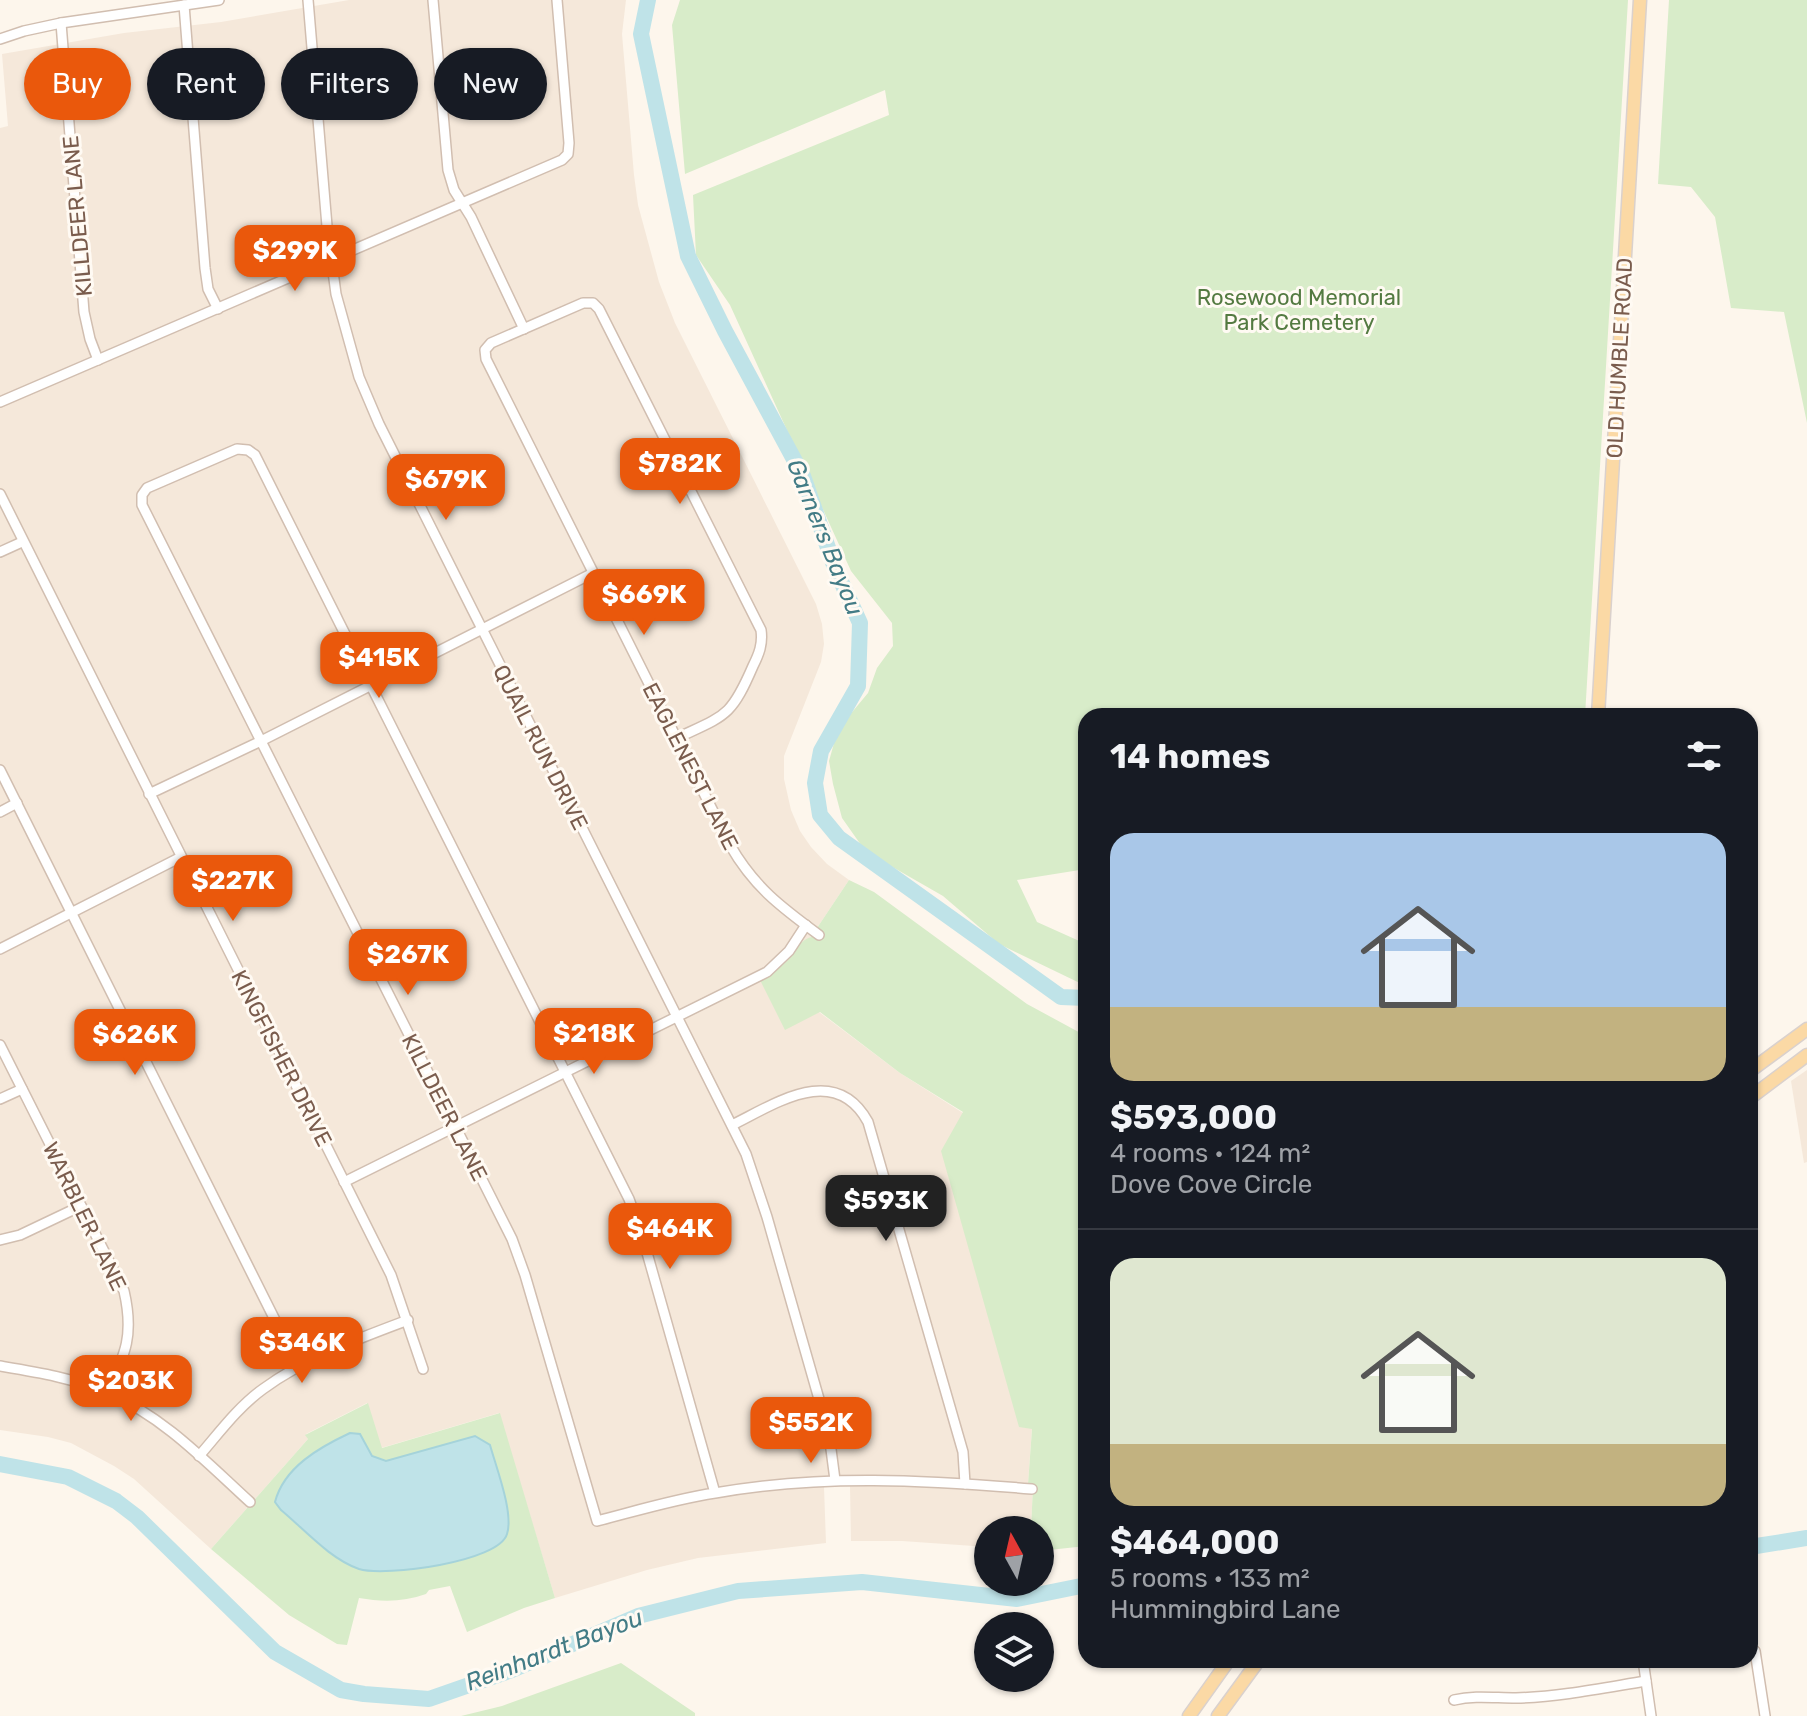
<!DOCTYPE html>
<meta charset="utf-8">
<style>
body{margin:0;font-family:Rubik,sans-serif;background:#242831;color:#f1f3f6;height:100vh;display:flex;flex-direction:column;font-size:30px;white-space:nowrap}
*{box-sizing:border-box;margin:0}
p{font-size:26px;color:#9ea1a6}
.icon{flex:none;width:44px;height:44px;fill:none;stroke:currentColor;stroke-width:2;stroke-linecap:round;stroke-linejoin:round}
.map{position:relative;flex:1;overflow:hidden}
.drawer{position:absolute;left:1078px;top:708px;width:680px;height:960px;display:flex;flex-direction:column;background:#171b24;border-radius:24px;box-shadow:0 2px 6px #0004}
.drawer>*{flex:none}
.banner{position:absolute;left:24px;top:48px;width:760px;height:72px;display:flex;gap:16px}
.needle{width:52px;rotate:352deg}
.buttons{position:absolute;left:974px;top:1516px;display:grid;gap:16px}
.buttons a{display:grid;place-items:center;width:80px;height:80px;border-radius:50%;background:#171b24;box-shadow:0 2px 6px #0004;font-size:40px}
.price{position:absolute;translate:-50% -68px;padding:0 18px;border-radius:16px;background:#ea580c;color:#fff;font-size:26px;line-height:52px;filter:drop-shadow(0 2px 4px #0008)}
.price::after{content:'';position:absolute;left:50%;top:48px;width:24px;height:18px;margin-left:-12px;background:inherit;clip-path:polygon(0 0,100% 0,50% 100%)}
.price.current{background:#222;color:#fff}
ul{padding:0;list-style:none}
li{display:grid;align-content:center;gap:16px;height:424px;padding:0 32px}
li+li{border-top:2px solid #363941}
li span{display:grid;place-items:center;height:248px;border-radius:24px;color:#555}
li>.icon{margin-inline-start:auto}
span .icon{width:144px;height:144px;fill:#fffc;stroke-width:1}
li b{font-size:34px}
h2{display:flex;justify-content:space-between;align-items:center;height:96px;padding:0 32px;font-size:34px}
.tag{padding:0 28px;border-radius:36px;background:#171b24;box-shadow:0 2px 6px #0004;font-size:28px;line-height:72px}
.tag.current{background:#ea580c;color:#fff}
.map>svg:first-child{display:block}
.residential{fill:#f5e8da}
.green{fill:#d8ecc9}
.water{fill:#bfe3e8;stroke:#a5d3da;stroke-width:2}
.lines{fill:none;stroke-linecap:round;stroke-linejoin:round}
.river{stroke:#bfe3e8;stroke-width:16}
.minor-casing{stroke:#d1beb0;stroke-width:12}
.major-casing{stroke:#dad1cd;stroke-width:15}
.minor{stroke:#fff;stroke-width:9}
.major{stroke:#fbd9a5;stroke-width:12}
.labels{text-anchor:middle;stroke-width:6;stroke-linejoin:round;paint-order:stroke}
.street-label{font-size:22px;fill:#7a5c4d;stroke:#fffaf3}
.park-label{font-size:22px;fill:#537a41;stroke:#fffaf3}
.water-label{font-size:24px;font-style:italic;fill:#437c86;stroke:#fffaf3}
</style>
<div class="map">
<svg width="1807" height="1716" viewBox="0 0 1807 1716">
<rect width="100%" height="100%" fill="#fdf6ec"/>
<g class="residential">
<polygon points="349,0 626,0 622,34 634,175 638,205 659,282 675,323 816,604 822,624 824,644 821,662 784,756 784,779 791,810 800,831 811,847 827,864 849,880 811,937 802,942 788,960 776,971 761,979 819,1012 900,1073 963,1113 1032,1428 1028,1483 1033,1484 1031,1530 988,1530 988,1547 902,1541 851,1541 850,1486 824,1487 826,1543 698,1558 647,1570 555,1598 499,1413 381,1448 367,1403 306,1434 308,1439 211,1549 134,1479 114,1466 71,1443 48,1437 0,1430 0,128 8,126 2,54 124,33 221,22"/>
<polygon points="1807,1070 1807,1162 1804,1163 1791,1081"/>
</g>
<g class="green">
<polygon points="680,0 1628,0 1585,716 1086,716 1086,869 1017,880 1037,922 1086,944 1086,986 999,944 943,896 882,861 861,845 842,818 833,784 829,761 838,729 868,693 877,668 893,646 892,623 851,571 730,305 696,255 693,195 889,115 885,90 685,174 672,25"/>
<polygon points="1669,0 1807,0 1807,423 1784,312 1731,308 1715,217 1691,187 1658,184"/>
<path d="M849,880L874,892L1027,1004L1086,1036V1546L1040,1551V1530H1031L1033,1485L1028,1484L1032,1429L1019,1427L941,1151L963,1112L900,1073L820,1012L785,1030L760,980C770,974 780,968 788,960C796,951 800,940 811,937Z"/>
<path d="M368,1403L382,1448L500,1413L555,1598L524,1608L467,1632L450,1586L429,1590L426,1594C404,1602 382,1602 359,1598L347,1645L337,1644L289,1615L211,1549L308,1439L305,1435Z"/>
<polygon points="621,1663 695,1713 695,1716 461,1716 502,1706"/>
</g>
<path class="water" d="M350,1433L360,1434L372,1456L386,1461L475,1436L490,1445C496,1467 514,1513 507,1534C499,1562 385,1577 359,1569C330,1559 305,1530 281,1510L275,1502C284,1467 320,1447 350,1433Z"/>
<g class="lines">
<g class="river">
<polyline points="648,0 641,34 688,256 725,331 803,476 835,568 860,623 858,686 821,751 815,783 820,815 839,838 1061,997 1086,998"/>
<polyline points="0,1464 68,1477 116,1501 137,1517 275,1652 341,1690 364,1694 429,1699 512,1670 638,1616 738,1591 862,1582 1017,1599 1086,1585"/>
<polyline points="1750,1547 1807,1538"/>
</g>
<g class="minor-casing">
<g id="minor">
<polyline points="308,0 327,226 336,294 359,377 379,424 746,1154 767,1217 829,1434 835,1480"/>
<polyline points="433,0 448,170 454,190 471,217 524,329"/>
<polyline points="184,5 205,268 208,289 218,309"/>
<polyline points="61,23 84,312 90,339 98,360"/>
<polyline points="0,39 24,31 61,23 219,0"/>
<polyline points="0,402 562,160 568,154 569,143 557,0"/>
<polyline points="0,494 391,1275 423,1369"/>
<polyline points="0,552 22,542"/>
<path d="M677,738C726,715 731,717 753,666C759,654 763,644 761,630L599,309L593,303H583L491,343L485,350L486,359L730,845C754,887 781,907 819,935"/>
<polyline points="0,770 299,1368"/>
<polyline points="149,794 261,741 593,573"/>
<polyline points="0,812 17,803"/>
<polyline points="0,949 181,857"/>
<path d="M0,1045L124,1291C134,1334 126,1354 107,1392"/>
<polyline points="0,1099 22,1089"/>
<path d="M732,1125C775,1104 835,1062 868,1122L963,1452L965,1484"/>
<polyline points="344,1182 767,972 789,951 806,925"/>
<polyline points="0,1240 20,1235 81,1206"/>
<path d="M0,1366C36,1372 74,1378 108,1393C164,1417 206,1462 250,1502"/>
<path d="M199,1456C219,1433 238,1407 263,1389C305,1358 360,1338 408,1320"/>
<path d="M715,1493L642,1235L629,1199L255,455L248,450L237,449L147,488L142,495V505L512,1239L525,1275L597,1521C636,1511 675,1499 715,1493C821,1474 926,1480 1032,1489"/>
<polyline points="1755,1651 1765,1716"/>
<polyline points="1643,1660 1651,1716"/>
<path d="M1454,1700C1475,1695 1494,1698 1516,1698C1559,1697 1603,1688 1646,1681"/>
</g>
</g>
<g class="major-casing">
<g id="major">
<polyline points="1598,716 1640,0"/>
<polyline points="1750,1071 1807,1029"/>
<polyline points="1750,1098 1807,1055"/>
<polyline points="1189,1716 1229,1660"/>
<polyline points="1218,1716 1259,1660"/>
</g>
</g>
<use href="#minor" class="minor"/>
<use href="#major" class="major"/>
</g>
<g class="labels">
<g class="street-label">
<text transform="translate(77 216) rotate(-95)" y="8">KILLDEER LANE</text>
<text transform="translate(1619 358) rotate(-87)" y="8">OLD HUMBLE ROAD</text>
<text transform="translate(541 747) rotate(63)" y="8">QUAIL RUN DRIVE</text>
<text transform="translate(691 766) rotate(63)" y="8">EAGLENEST LANE</text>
<text transform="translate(282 1058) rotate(63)" y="8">KINGFISHER DRIVE</text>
<text transform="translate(445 1107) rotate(63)" y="8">KILLDEER LANE</text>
<text transform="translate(85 1216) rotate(64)" y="8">WARBLER LANE</text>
</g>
<g class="park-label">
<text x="1299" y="305">Rosewood Memorial<tspan x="1299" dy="25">Park Cemetery</tspan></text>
</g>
<g class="water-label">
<text transform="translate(825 537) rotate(68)" y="8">Garners Bayou</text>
<text transform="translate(554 1650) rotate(-21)" y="8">Reinhardt Bayou</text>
</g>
</g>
</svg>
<div class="buttons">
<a><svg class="needle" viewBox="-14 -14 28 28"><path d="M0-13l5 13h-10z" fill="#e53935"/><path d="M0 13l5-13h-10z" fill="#9ea1a6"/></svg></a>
<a><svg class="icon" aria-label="layers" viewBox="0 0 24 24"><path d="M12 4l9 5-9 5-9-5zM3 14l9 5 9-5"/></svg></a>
</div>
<b class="price" style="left:295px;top:293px">$299K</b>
<b class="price" style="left:680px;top:506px">$782K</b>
<b class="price" style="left:446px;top:522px">$679K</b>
<b class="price" style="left:644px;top:637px">$669K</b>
<b class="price" style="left:379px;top:700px">$415K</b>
<b class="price" style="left:233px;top:923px">$227K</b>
<b class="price" style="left:408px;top:997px">$267K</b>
<b class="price" style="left:594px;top:1076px">$218K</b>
<b class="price" style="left:135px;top:1077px">$626K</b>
<b class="price current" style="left:886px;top:1243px">$593K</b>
<b class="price" style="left:670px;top:1271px">$464K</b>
<b class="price" style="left:302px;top:1385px">$346K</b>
<b class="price" style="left:131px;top:1423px">$203K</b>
<b class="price" style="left:811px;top:1465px">$552K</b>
<div class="banner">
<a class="tag current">Buy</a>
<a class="tag">Rent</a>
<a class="tag">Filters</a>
<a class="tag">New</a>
</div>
<section class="drawer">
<h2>14 homes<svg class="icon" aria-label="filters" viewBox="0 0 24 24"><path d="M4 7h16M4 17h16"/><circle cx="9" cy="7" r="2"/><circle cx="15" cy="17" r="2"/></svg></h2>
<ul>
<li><span style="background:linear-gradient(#a9c7e8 70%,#c2b280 0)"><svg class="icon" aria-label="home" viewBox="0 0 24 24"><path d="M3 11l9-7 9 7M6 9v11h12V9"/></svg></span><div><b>$593,000</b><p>4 rooms · 124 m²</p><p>Dove Cove Circle</p></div></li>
<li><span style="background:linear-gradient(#dfe7d0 75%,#c2b280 0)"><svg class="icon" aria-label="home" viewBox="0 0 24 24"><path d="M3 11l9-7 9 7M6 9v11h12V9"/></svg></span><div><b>$464,000</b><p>5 rooms · 133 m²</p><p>Hummingbird Lane</p></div></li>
</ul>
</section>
</div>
